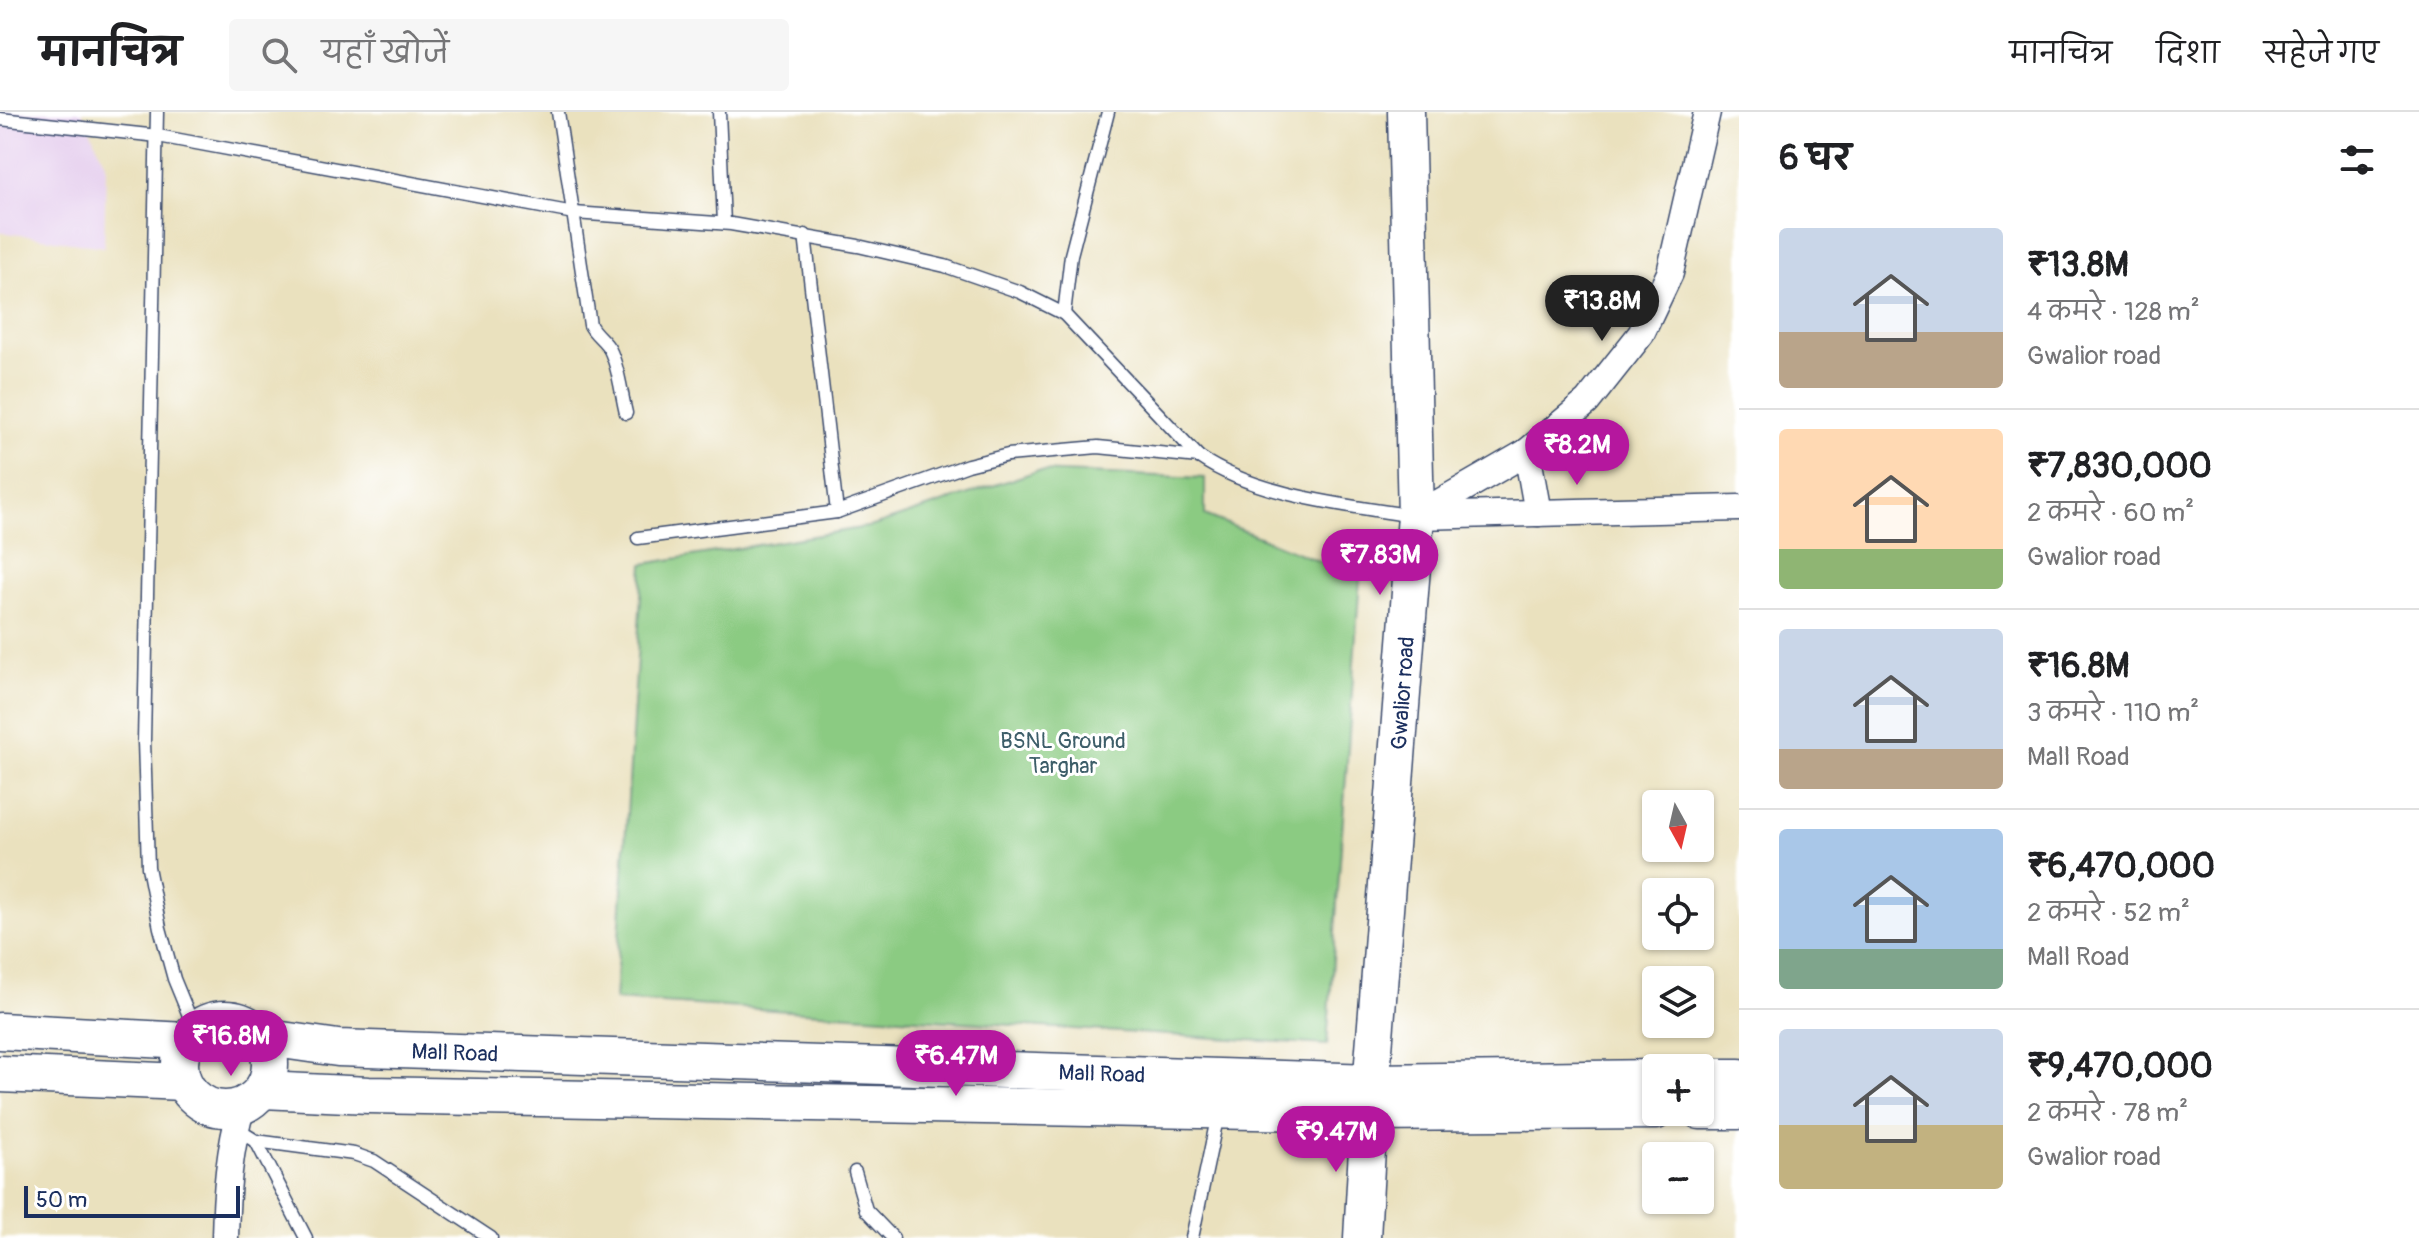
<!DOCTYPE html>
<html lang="hi">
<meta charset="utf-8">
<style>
body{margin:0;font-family:Pangolin,"Playpen Sans Deva",sans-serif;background:#f6f6f6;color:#202124;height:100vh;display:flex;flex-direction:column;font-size:30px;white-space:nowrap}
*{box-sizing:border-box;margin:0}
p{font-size:26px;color:#757577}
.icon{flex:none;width:44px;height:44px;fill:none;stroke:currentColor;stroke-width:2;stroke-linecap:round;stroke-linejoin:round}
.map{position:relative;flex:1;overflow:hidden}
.drawer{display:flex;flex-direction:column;background:#fff;width:680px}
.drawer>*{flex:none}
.needle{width:52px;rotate:172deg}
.controls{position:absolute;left:1642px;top:678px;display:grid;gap:16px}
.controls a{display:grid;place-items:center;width:72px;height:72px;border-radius:8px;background:#fff;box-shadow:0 2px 6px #0004;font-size:40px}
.scale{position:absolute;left:24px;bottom:20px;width:216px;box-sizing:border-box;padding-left:8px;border:4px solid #1b2f5e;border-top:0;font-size:22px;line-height:28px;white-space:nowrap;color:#1b2f5e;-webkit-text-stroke:6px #fff;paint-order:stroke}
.price{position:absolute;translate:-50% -68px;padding:0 18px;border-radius:28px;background:#b5179e;color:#fff;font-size:26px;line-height:52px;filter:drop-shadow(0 2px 4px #0008)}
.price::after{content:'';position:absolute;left:50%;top:48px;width:24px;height:18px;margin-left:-12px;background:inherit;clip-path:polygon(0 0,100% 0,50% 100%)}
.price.active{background:#222;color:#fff}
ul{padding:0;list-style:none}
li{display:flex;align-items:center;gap:24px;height:200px;padding:0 40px}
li+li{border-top:2px solid #e0e0e0}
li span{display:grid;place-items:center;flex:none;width:224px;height:160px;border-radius:8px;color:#555}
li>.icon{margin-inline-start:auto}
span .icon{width:96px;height:96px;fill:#fffc;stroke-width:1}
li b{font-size:34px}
h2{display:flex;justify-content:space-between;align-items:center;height:96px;padding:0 40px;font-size:34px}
header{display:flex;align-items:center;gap:48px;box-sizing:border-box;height:112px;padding:0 40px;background:#fff;border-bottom:2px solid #e0e0e0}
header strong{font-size:38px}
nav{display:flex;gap:44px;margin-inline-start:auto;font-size:28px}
.search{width:560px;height:72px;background:#f6f6f6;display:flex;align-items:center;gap:20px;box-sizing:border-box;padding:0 28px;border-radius:8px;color:#757577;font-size:30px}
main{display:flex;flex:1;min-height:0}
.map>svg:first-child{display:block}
.built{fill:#e7d2ef}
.green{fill:#8bcb82;stroke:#537d70;stroke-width:2}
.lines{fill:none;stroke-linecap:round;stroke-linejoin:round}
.lane-casing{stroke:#3a4a6c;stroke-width:15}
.street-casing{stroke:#3a4a6c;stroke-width:29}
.secondary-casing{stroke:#3a4a6c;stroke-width:39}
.lane{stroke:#fff;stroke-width:12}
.street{stroke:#fff;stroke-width:26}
.secondary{stroke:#fff;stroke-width:36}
.labels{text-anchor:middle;stroke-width:6;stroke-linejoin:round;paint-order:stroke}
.street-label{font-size:22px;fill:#1b2f5e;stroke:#fff}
.park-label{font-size:22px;fill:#3d5e69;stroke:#fff}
</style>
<header>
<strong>मानचित्र</strong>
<div class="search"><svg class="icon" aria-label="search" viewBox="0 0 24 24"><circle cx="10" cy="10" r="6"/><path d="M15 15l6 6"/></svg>यहाँ खोजें</div>
<nav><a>मानचित्र</a><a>दिशा</a><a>सहेजे गए</a></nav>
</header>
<main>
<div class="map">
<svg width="1739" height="1126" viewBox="0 0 1739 1126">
<rect width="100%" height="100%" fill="#fff"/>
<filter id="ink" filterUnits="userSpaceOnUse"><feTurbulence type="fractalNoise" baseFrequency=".0125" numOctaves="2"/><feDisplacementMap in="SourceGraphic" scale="16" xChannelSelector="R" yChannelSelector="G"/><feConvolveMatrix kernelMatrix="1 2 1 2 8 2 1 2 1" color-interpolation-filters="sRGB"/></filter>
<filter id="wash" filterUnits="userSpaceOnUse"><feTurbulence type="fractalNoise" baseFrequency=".006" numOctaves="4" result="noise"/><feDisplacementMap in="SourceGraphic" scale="32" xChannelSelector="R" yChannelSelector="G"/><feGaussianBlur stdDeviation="1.8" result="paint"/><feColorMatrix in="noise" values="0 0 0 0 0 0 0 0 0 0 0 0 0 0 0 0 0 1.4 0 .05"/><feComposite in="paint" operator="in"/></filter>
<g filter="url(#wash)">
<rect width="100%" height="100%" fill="#eae1be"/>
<polygon class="built" points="0,0 82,0 106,53 104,135 0,120"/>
<polygon class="green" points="1037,359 1205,366 1205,403 1360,466 1327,933 615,888 643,452 873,414"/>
</g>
<g filter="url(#ink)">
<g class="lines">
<g class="lane-casing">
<g id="lane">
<polyline points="157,0 144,629 148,755 160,816 174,867 195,918"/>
<path d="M558,0L590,213C595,223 605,228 610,238C619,256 621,281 626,301"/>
<polyline points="719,0 724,111"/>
<path d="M0,7L158,24L574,101L731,112L858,134L945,154L1020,180L1064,202L1199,345C1256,384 1345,393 1413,404"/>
<polyline points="805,123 837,400"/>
<polyline points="1064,202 1071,143 1108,0"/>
<polyline points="638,426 837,400 968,353 1008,343 1098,335 1199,345"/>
<polyline points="235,1016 256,1029 354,1042 374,1049 491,1126"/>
<polyline points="256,1029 306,1126"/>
<polyline points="855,1060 866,1098 893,1126"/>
<polyline points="1192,1126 1218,1002"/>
</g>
</g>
<g class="street-casing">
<g id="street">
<polyline points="1527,340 1538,401"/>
<polyline points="1416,404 1527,340 1587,290 1641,222 1670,161 1707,0"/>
<polyline points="1419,404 1739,396"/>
<path d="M225,1126C226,1081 229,1037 242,994"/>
</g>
</g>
<g class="secondary-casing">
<g id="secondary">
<circle cx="225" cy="952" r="45"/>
<polyline points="0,919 186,929"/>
<polyline points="261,925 338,936 1372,970 1656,966"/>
<polyline points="0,962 183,970"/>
<polyline points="1700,965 1739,965"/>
<polyline points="263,978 369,983 1369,1001 1656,999"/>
<polyline points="1700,999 1739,999"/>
<polyline points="1362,1126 1369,1001 1416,404 1406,0"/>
</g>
</g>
<use href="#lane" class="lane"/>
<use href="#street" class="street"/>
<use href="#secondary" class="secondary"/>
</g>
</g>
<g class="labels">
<g class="street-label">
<text transform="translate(1402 581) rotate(-86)" y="8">Gwalior road</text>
<text transform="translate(455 940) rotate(2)" y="8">Mall Road</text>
<text transform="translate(1102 961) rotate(2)" y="8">Mall Road</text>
</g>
<g class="park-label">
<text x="1063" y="636">BSNL Ground<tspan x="1063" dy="25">Targhar</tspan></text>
</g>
</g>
</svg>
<div class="controls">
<a><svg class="needle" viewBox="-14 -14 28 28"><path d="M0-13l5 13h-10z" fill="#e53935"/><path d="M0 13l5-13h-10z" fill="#757577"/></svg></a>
<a><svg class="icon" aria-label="locate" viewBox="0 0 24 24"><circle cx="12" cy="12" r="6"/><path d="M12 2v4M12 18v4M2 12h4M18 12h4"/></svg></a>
<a><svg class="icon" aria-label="layers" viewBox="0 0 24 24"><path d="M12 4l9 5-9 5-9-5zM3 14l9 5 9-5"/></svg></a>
<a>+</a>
<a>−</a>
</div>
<div class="scale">50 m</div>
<b class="price active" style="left:1602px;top:231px">₹13.8M</b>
<b class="price" style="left:1577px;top:375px">₹8.2M</b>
<b class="price" style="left:1380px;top:485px">₹7.83M</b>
<b class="price" style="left:231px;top:966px">₹16.8M</b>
<b class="price" style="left:956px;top:986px">₹6.47M</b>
<b class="price" style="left:1336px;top:1062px">₹9.47M</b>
</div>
<section class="drawer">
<h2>6 घर<svg class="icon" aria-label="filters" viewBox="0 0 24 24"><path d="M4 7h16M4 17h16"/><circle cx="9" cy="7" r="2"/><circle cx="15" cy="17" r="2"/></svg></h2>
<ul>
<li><span style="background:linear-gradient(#c9d6e8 65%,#b9a48a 0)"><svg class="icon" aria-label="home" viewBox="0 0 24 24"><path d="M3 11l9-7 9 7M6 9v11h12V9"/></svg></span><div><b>₹13.8M</b><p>4 कमरे · 128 m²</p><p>Gwalior road</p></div></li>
<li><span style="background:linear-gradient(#ffd9b3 75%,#8fb573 0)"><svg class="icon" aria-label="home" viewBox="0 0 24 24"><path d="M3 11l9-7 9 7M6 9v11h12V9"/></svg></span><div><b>₹7,830,000</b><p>2 कमरे · 60 m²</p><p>Gwalior road</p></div></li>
<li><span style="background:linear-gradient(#c9d6e8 75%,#b9a48a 0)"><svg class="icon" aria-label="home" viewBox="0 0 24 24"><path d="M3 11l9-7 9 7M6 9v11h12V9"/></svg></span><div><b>₹16.8M</b><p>3 कमरे · 110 m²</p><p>Mall Road</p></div></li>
<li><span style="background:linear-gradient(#a9c7e8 75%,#7fa58c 0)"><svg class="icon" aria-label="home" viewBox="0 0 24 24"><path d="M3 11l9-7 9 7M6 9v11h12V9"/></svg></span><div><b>₹6,470,000</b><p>2 कमरे · 52 m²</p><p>Mall Road</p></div></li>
<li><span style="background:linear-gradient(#c9d6e8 60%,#c2b280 0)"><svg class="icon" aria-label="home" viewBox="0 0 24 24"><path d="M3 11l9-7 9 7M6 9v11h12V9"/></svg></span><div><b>₹9,470,000</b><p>2 कमरे · 78 m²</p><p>Gwalior road</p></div></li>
</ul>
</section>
</main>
